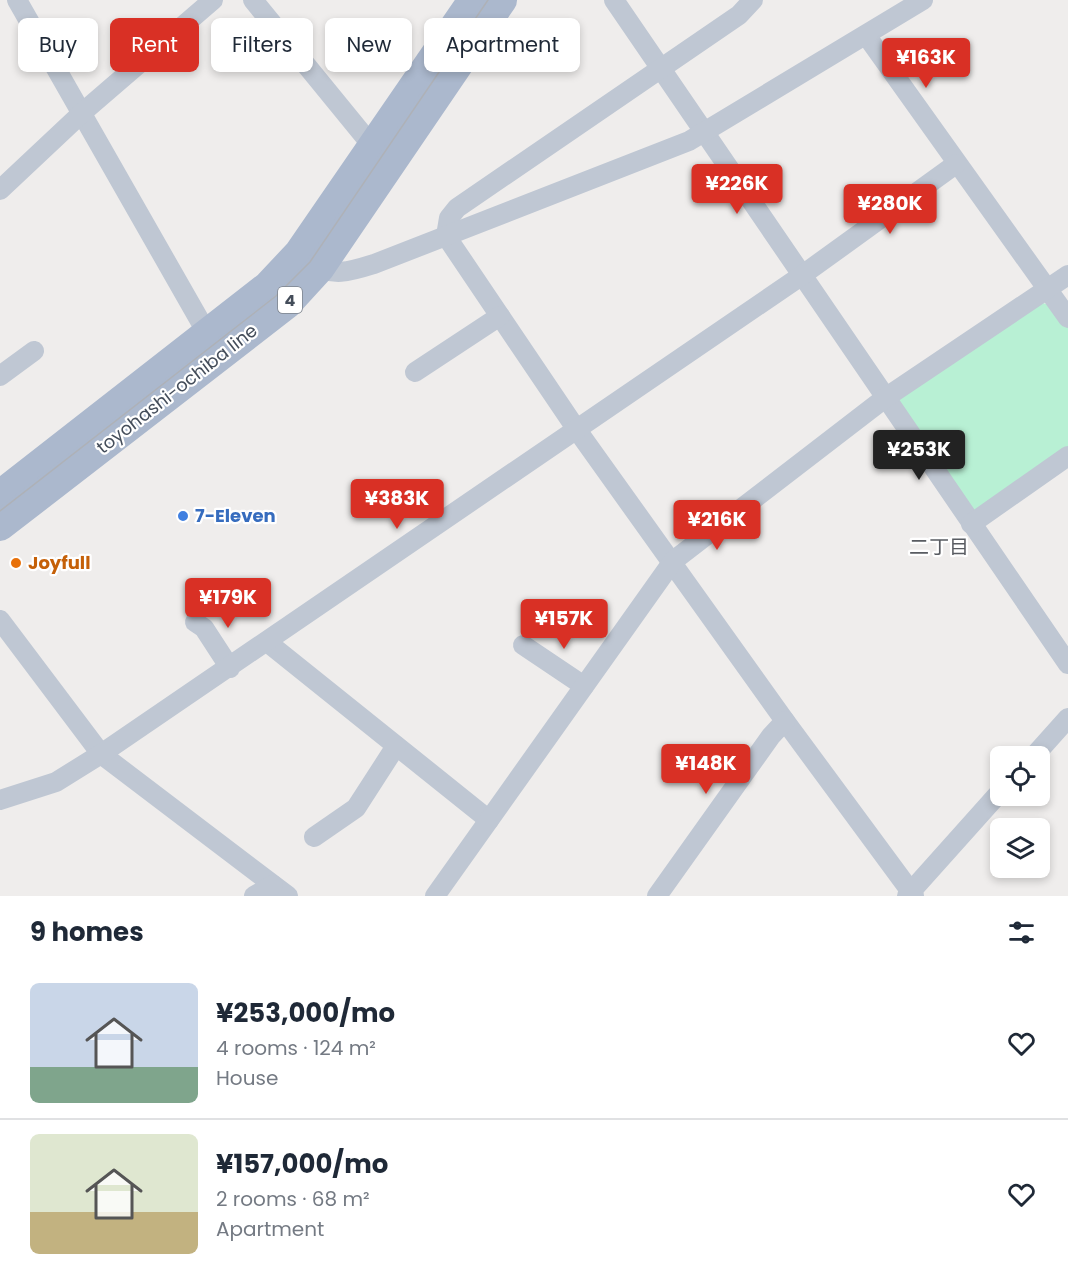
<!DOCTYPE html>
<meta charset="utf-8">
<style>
body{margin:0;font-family:Poppins,"Noto Sans JP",sans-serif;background:#f6f6f7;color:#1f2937;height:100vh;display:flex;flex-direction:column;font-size:22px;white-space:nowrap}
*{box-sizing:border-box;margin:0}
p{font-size:20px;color:#747a83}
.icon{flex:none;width:33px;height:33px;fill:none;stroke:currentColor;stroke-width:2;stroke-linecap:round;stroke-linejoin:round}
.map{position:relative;height:896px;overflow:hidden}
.drawer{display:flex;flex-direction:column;background:#fff;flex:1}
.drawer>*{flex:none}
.top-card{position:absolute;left:18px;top:18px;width:600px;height:54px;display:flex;gap:12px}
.tools{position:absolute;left:990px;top:746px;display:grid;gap:12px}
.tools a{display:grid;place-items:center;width:60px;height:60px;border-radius:9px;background:#fff;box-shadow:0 3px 9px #0003;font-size:30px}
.price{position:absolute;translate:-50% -51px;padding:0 14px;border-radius:6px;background:#d93025;color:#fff;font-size:20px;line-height:39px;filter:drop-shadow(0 2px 3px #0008)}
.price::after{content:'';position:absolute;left:50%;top:36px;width:18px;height:14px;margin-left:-9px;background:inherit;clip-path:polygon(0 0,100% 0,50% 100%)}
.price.current{background:#222;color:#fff}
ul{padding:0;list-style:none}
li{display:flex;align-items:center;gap:18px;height:150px;padding:0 30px}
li+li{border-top:2px solid #e0e1e3}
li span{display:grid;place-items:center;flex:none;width:168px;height:120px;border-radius:9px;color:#555}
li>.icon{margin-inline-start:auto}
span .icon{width:72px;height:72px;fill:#fffc;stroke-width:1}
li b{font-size:26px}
h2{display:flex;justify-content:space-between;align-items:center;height:72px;padding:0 30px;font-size:26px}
.pill{padding:0 21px;border-radius:9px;background:#fff;box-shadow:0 3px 9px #0003;font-size:21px;line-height:54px}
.pill.current{background:#d93025;color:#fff}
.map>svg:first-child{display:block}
.green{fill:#b8f0d4}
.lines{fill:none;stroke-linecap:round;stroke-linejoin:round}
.minor{stroke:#bfc7d3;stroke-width:20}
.primary{stroke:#abb8cd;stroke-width:30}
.tram{stroke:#aeb1b7;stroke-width:1.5}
.shop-dot{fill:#3f7fe0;stroke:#fff;stroke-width:2}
.food-dot{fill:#e8710a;stroke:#fff;stroke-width:2}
.labels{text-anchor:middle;stroke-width:4.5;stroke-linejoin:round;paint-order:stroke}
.shield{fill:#fff;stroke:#7c828c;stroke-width:1.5}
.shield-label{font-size:16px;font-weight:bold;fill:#444d5a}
.street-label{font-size:18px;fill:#444d5a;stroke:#fff}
.shop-label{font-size:18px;font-weight:bold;fill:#366cbe;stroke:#fff;text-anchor:start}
.food-label{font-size:18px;font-weight:bold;fill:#c56008;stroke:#fff;text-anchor:start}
.neighbourhood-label{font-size:20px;fill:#595c62;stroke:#fff}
</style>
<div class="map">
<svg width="1068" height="896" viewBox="0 0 1068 896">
<rect width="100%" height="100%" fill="#efedec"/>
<polygon class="green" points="1033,300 1056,307 1068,323 1068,456 971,524 893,410 899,392"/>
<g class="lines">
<g class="minor">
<polyline points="17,0 212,342"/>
<polyline points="253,0 378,153"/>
<polyline points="614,0 1068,664"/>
<polyline points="753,0 739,15 457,208 449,218 446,236 577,430 785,721 914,896"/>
<polyline points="866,35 1068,318"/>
<polyline points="0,190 83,112 213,0"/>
<path d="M311,263C332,278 352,271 374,264L689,141L923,0"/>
<polyline points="415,372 500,316"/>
<polyline points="0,376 34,351"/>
<polyline points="971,524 1068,456"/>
<polyline points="0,620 101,754 288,896"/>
<polyline points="195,622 204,628 230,668"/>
<polyline points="267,642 489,820"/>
<polyline points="523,645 584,686"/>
<polyline points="1034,756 1068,718"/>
<polyline points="0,800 56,782 101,754 801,276 956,164"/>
<polyline points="314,837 356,808 396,746"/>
<polyline points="254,896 273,885"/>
<polyline points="435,896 673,561 885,398 1068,275"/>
<polyline points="657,896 771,736 785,721"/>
<polyline points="907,896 1000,792"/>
</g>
<g class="primary">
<polyline points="0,495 268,286 299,253 473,0"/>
<polyline points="0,526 287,304 319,269 502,0"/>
</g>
<polyline class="tram" points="0,511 276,296 310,262 488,0"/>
</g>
<circle class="shop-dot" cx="183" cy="516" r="6"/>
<circle class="food-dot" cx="16" cy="563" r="6"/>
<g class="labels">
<rect class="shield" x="278" y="287" width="24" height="26" rx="4.5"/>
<g class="shield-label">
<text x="290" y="306">4</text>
</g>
<g class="street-label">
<text transform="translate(177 389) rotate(-38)" y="6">toyohashi-ochiba line</text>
</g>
<g class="shop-label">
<text x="195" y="522">7-Eleven</text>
</g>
<g class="food-label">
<text x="28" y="569">Joyfull</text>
</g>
<g class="neighbourhood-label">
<text x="939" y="554">二丁目</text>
</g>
</g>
</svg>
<div class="tools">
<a><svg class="icon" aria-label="locate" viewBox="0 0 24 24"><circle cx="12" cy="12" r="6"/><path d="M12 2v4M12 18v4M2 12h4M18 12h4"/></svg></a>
<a><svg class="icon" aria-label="layers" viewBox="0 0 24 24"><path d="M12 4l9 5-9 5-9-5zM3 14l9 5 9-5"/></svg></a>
</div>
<b class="price" style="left:926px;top:89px">¥163K</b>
<b class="price" style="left:737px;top:215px">¥226K</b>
<b class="price" style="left:890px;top:235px">¥280K</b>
<b class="price current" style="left:919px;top:481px">¥253K</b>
<b class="price" style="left:397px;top:530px">¥383K</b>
<b class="price" style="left:717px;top:551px">¥216K</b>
<b class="price" style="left:228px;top:629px">¥179K</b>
<b class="price" style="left:564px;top:650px">¥157K</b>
<b class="price" style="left:706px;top:795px">¥148K</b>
<div class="top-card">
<a class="pill">Buy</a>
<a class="pill current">Rent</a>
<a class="pill">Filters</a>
<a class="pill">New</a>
<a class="pill">Apartment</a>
</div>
</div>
<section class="drawer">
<h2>9 homes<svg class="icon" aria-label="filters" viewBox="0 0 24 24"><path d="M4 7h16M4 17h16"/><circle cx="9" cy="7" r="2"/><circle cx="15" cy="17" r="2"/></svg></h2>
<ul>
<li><span style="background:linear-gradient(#c9d6e8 70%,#7fa58c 0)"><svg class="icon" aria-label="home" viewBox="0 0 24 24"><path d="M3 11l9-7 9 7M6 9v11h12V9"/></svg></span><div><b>¥253,000/mo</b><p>4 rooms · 124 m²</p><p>House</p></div><svg class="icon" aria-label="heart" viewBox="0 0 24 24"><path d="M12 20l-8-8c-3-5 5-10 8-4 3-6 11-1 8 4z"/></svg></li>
<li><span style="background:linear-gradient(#dfe7d0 65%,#c2b280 0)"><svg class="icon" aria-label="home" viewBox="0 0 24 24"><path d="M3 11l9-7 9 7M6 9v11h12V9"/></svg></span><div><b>¥157,000/mo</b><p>2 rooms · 68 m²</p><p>Apartment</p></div><svg class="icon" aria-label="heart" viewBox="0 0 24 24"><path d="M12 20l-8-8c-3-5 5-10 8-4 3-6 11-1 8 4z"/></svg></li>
</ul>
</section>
